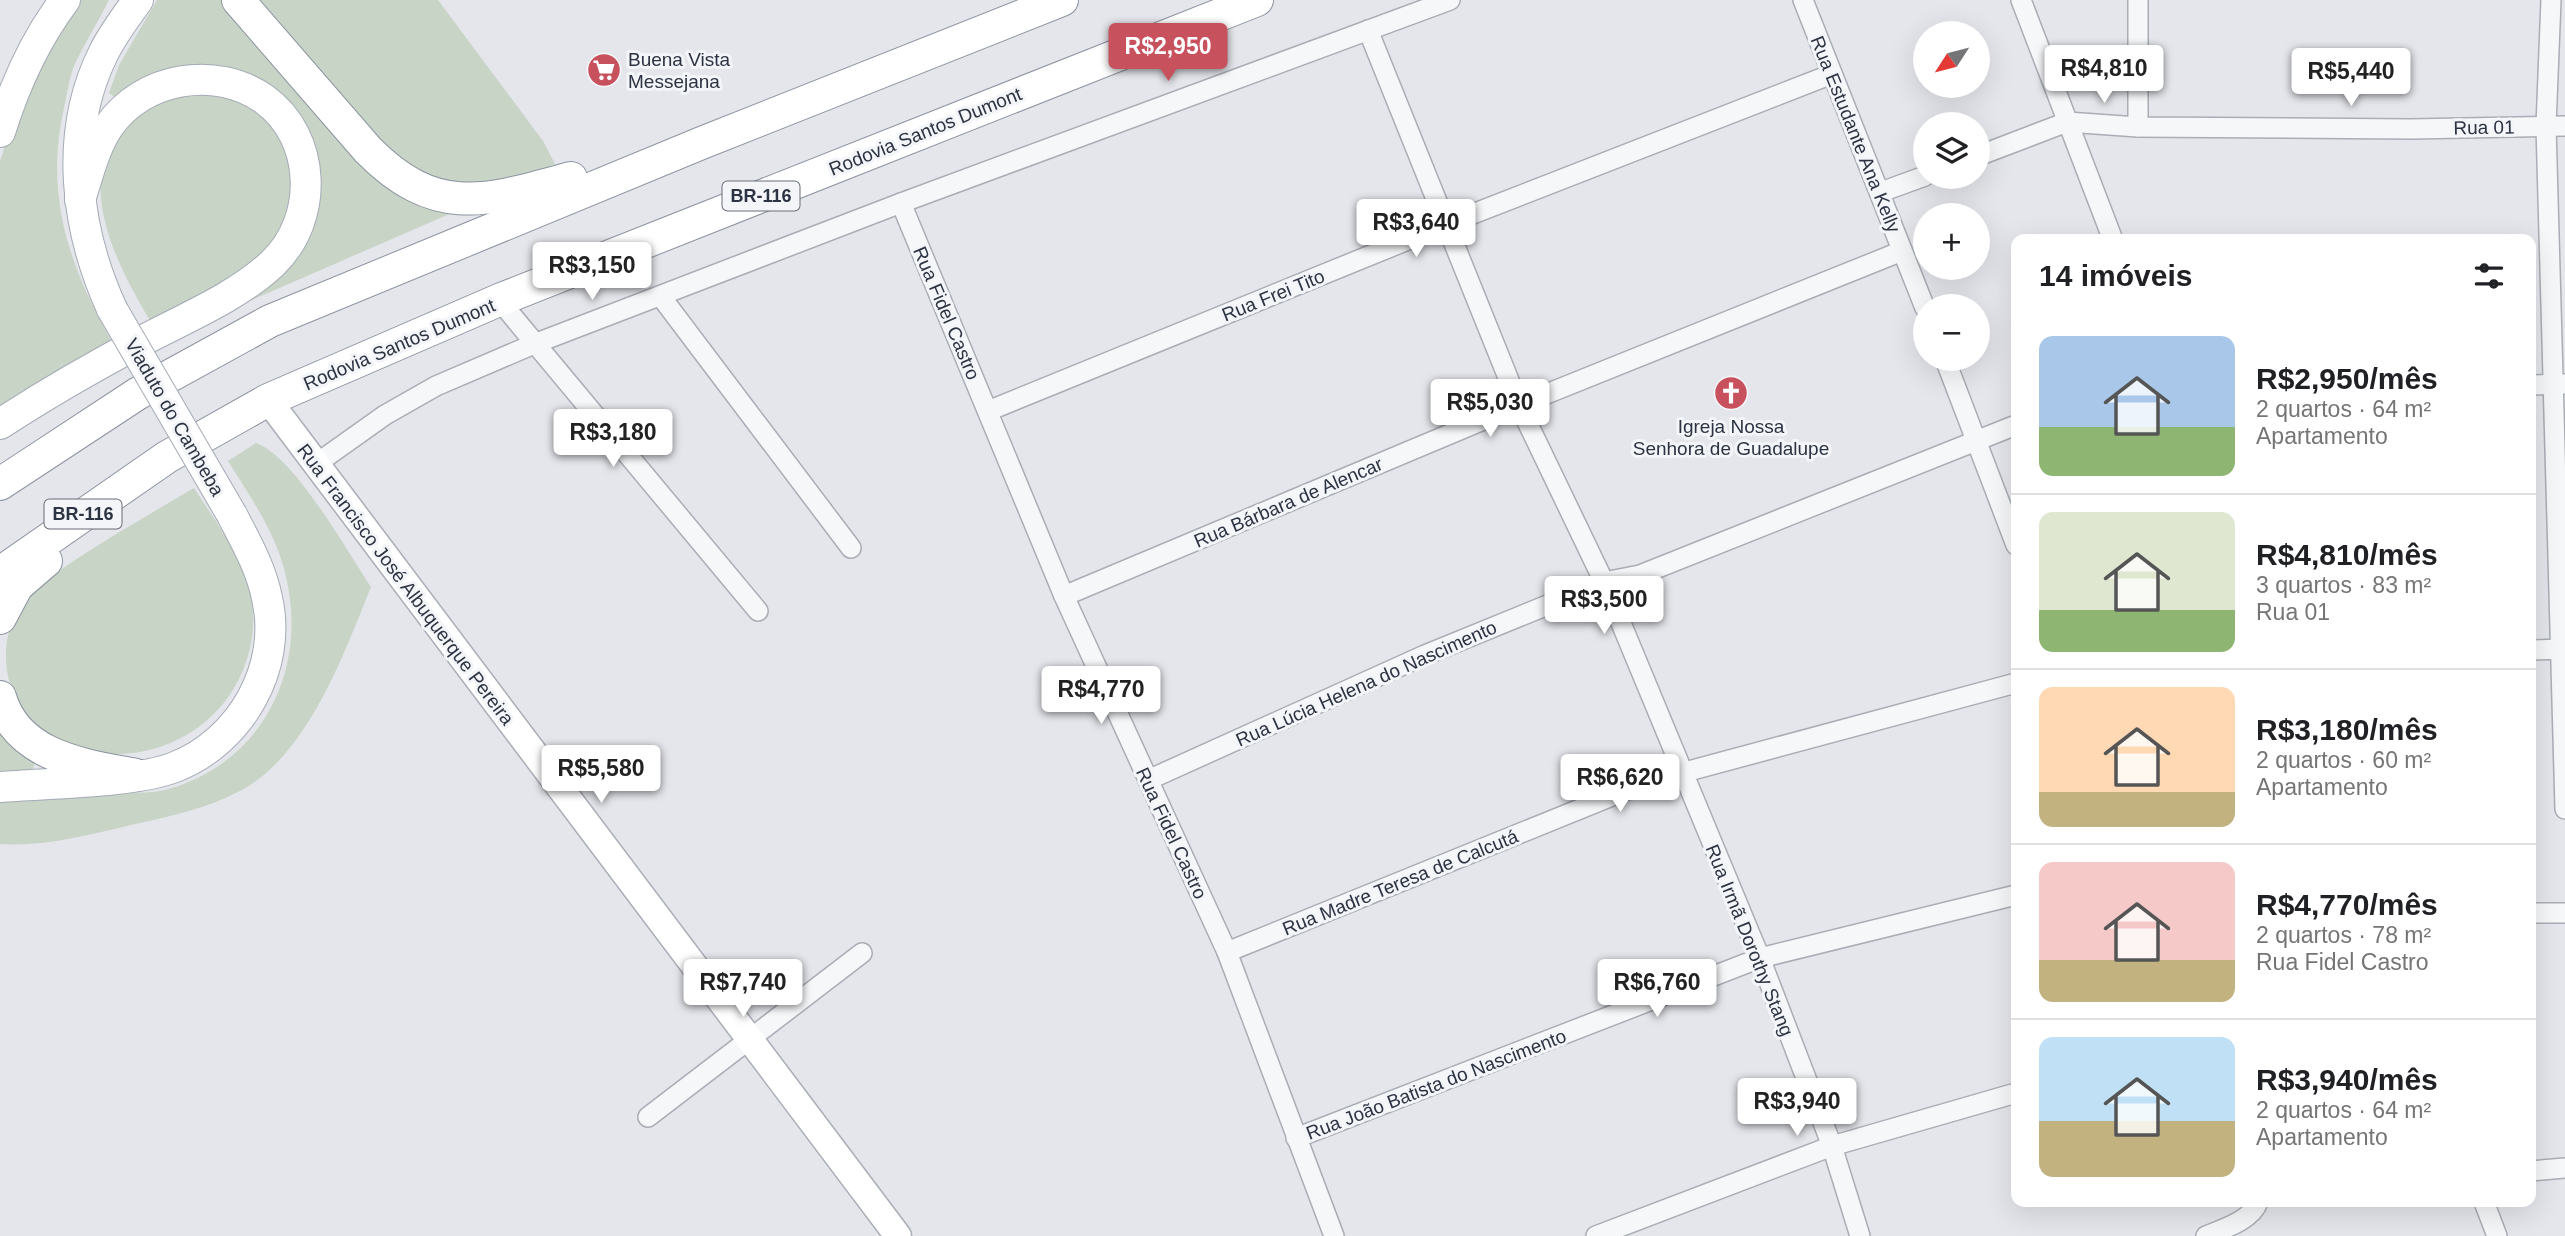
<!DOCTYPE html>
<html lang="pt">
<meta charset="utf-8">
<style>
body{margin:0;font-family:Helvetica,sans-serif;background:#f6f6f6;color:#202124;height:100vh;display:flex;flex-direction:column;font-size:26px;white-space:nowrap}
*{box-sizing:border-box;margin:0}
p{font-size:23px;color:#757577}
.icon{flex:none;width:38px;height:38px;fill:none;stroke:currentColor;stroke-width:2;stroke-linecap:round;stroke-linejoin:round}
.map{position:relative;flex:1;overflow:hidden}
.drawer{position:absolute;left:2011px;top:234px;width:525px;height:973px;display:flex;flex-direction:column;background:#fff;border-radius:14px;box-shadow:0 7px 28px #0002}
.drawer>*{flex:none}
.needle{width:46px;rotate:234deg}
.buttons{position:absolute;left:1913px;top:21px;display:grid;gap:14px}
.buttons a{display:grid;place-items:center;width:77px;height:77px;border-radius:50%;background:#fff;box-shadow:0 7px 28px #0002;font-size:35px}
.price{position:absolute;translate:-50% -60px;padding:0 16px;border-radius:7px;background:#fff;color:#222;font-size:23px;line-height:46px;filter:drop-shadow(0 2px 4px #0008)}
.price::after{content:'';position:absolute;left:50%;top:42px;width:21px;height:16px;margin-left:-10px;background:inherit;clip-path:polygon(0 0,100% 0,50% 100%)}
.price.current{background:#c8515e;color:#fff}
ul{padding:0;list-style:none}
li{display:flex;align-items:center;gap:21px;height:175px;padding:0 28px}
li+li{border-top:2px solid #e0e0e0}
li span{display:grid;place-items:center;flex:none;width:196px;height:140px;border-radius:14px;color:#555}
li>.icon{margin-inline-start:auto}
span .icon{width:84px;height:84px;fill:#fffc;stroke-width:1}
li b{font-size:30px}
h2{display:flex;justify-content:space-between;align-items:center;height:84px;padding:0 28px;font-size:30px}
.map>svg:first-child{display:block}
.green{fill:#c8d4c5}
.lines{fill:none;stroke-linecap:round;stroke-linejoin:round}
.minor-casing{stroke:#a9adb5;stroke-width:22}
.secondary-casing{stroke:#a9adb5;stroke-width:29}
.primary-casing{stroke:#a4aab6;stroke-width:32}
.trunk-casing{stroke:#8c93a1;stroke-width:34}
.minor{stroke:#f6f7f9;stroke-width:19}
.secondary{stroke:#fff;stroke-width:26}
.primary{stroke:#fff;stroke-width:30}
.trunk{stroke:#fff;stroke-width:32}
.primary-bridge-casing{stroke:#a4aab6;stroke-width:32;stroke-linecap:butt}
.primary-bridge{stroke:#fff;stroke-width:30}
.labels{text-anchor:middle;stroke-width:6;stroke-linejoin:round;paint-order:stroke}
.shield{fill:#f3f5f8;stroke:#686d79;stroke-width:2}
.shield-label{font-size:18px;font-weight:bold;fill:#2c3342}
.poi-label{font-size:19px;fill:#2c3342;stroke:#f3f5f8;text-anchor:start}
.street-label{font-size:19px;fill:#2c3342;stroke:#f3f5f8}
</style>
<div class="map">
<svg width="2565" height="1236" viewBox="0 0 2565 1236">
<rect width="100%" height="100%" fill="#e4e6eb"/>
<g class="green">
<path d="M81,0H109C98,22 84,44 74,66C69,79 67,94 64,108C44,198 70,269 115,347L0,415V161L25,87L56,32Z"/>
<polygon points="157,0 222,0 360,165 395,193 454,212 231,309 315,205 266,90 119,100 109,93 119,65"/>
<polygon points="250,0 438,0 543,141 555,164 508,182 481,187 414,178"/>
<path d="M197,90C233,96 267,109 283,145C327,243 221,286 152,324C115,262 66,171 136,112C150,100 179,96 197,90Z"/>
<path d="M256,443C294,456 347,551 371,587C344,653 309,753 242,790C209,808 167,817 131,825C89,835 43,847 0,844V797C37,795 74,793 112,792C128,792 149,794 165,790C264,764 311,666 284,569C274,530 249,495 228,461Z"/>
<path d="M194,488C215,521 243,556 251,595C258,630 249,667 229,696C183,760 96,772 32,727C26,723 21,712 18,705C0,668 1,627 29,593C37,583 52,576 63,568C106,539 150,514 194,488Z"/>
<polygon points="0,725 35,762 31,775 0,775"/>
</g>
<g class="lines">
<g class="minor-casing">
<g id="minor">
<polyline points="1803,0 1925,308"/>
<polyline points="2021,0 2113,240"/>
<polyline points="2551,0 2546,126 2565,809"/>
<polyline points="1368,30 1519,405 1604,582 1760,958 1832,1146 1860,1236"/>
<polyline points="2138,127 2138,0"/>
<polyline points="1978,156 2067,122 2138,127 2411,129 2565,126"/>
<polyline points="1881,192 1925,176"/>
<polyline points="901,203 1064,596 1227,952 1334,1236"/>
<polyline points="662,298 851,548"/>
<polyline points="499,300 758,611"/>
<polyline points="1945,359 2016,545"/>
<polyline points="2530,385 2565,384"/>
<polyline points="988,411 1447,224 1832,74"/>
<polyline points="316,464 385,415 436,386 534,344 901,203 1450,0"/>
<polyline points="1064,596 1519,405 1902,251"/>
<polyline points="2530,650 2565,649"/>
<polyline points="1148,780 1425,655 1604,582 1640,575 2016,425"/>
<polyline points="2530,913 2565,913"/>
<polyline points="1227,952 1644,783 2016,683"/>
<polyline points="648,1117 862,953"/>
<polyline points="1296,1138 1760,958 2016,895"/>
<polyline points="2530,1171 2565,1168"/>
<polyline points="2484,1202 2497,1236"/>
<polyline points="1596,1236 1832,1146 2016,1093"/>
<path d="M2206,1236C2223,1229 2252,1220 2258,1202"/>
</g>
</g>
<g class="secondary-casing">
<polyline id="secondary" points="268,400 898,1236"/>
</g>
<g class="primary-casing">
<g id="primary">
<path d="M0,132C15,84 34,41 65,0"/>
<path d="M112,309C76,230 63,135 103,54C112,35 126,17 138,0"/>
<path d="M0,424C46,394 93,367 142,341C185,318 237,297 273,263C319,219 317,137 264,99C216,65 143,77 109,126C94,148 88,176 80,200"/>
<path d="M0,787C46,783 135,783 175,767C241,741 283,667 267,598C261,568 246,542 232,515"/>
</g>
</g>
<g class="trunk-casing">
<g id="trunk">
<path d="M238,0L368,150C436,219 487,201 571,178"/>
<polyline points="0,484 137,394 270,321 704,142 1062,0"/>
<polyline points="0,573 167,457 268,400 499,300 1257,0"/>
<polyline points="0,618 17,586 46,561"/>
<path d="M0,697C17,757 84,765 136,775"/>
</g>
</g>
<use href="#minor" class="minor"/>
<use href="#secondary" class="secondary"/>
<use href="#primary" class="primary"/>
<use href="#trunk" class="trunk"/>
<g class="primary-bridge-casing">
<polyline id="primary-bridge" points="112,309 232,515"/>
</g>
<use href="#primary-bridge" class="primary-bridge"/>
</g>
<defs>
<g id="supermarket-disc" transform="scale(1.75)"><circle r="9.5" fill="#c8515e" stroke="#f3f5f8"/><path d="M-6-5.5h2.5l.6 2H6L4.5 2H-2.5L-4.4-4H-6ZM-1.5 3.2a1.3 1.3 0 1 0 .1 0ZM3 3.2a1.3 1.3 0 1 0 .1 0Z" fill="#fff"/></g>
<g id="church-disc" transform="scale(1.75)"><circle r="9.5" fill="#c8515e" stroke="#f3f5f8"/><path d="M-1.2-6h2.4v3.5h3.3v2.4h-3.3V6h-2.4V-.1h-3.3v-2.4h3.3Z" fill="#fff"/></g>
</defs>
<g fill-rule="evenodd">
<use href="#supermarket-disc" x="604" y="70"/>
<use href="#church-disc" x="1731" y="393"/>
</g>
<g class="labels">
<g class="shield">
<rect x="722.5" y="181.5" width="77" height="29" rx="5"/>
<rect x="44.5" y="499.5" width="77" height="29" rx="5"/>
</g>
<g class="shield-label">
<text x="761" y="202">BR-116</text>
<text x="83" y="520">BR-116</text>
</g>
<g class="poi-label">
<text x="628" y="66">Buena Vista<tspan x="628" dy="22">Messejana</tspan></text>
<text x="1731" y="433" text-anchor="middle">Igreja Nossa<tspan x="1731" dy="22">Senhora de Guadalupe</tspan></text>
</g>
<g class="street-label">
<text transform="translate(2484 127) rotate(-1)" y="7">Rua 01</text>
<text transform="translate(925 131) rotate(-22)" y="7">Rodovia Santos Dumont</text>
<text transform="translate(1856 134) rotate(68)" y="7">Rua Estudante Ana Kelly</text>
<text transform="translate(1273 295) rotate(-22)" y="7">Rua Frei Tito</text>
<text transform="translate(947 313) rotate(67)" y="7">Rua Fidel Castro</text>
<text transform="translate(399 344) rotate(-23)" y="7">Rodovia Santos Dumont</text>
<text transform="translate(175 417) rotate(60)" y="7">Viaduto do Cambeba</text>
<text transform="translate(1288 502) rotate(-23)" y="7">Rua Bárbara de Alencar</text>
<text transform="translate(406 584) rotate(53)" y="7">Rua Francisco José Albuquerque Pereira</text>
<text transform="translate(1366 683) rotate(-24)" y="7">Rua Lúcia Helena do Nascimento</text>
<text transform="translate(1172 833) rotate(65)" y="7">Rua Fidel Castro</text>
<text transform="translate(1400 882) rotate(-22)" y="7">Rua Madre Teresa de Calcutá</text>
<text transform="translate(1750 940) rotate(68)" y="7">Rua Irmã Dorothy Stang</text>
<text transform="translate(1436 1084) rotate(-21)" y="7">Rua João Batista do Nascimento</text>
</g>
</g>
</svg>
<div class="buttons">
<a><svg class="needle" viewBox="-14 -14 28 28"><path d="M0-13l5 13h-10z" fill="#e53935"/><path d="M0 13l5-13h-10z" fill="#757577"/></svg></a>
<a><svg class="icon" aria-label="layers" viewBox="0 0 24 24"><path d="M12 4l9 5-9 5-9-5zM3 14l9 5 9-5"/></svg></a>
<a>+</a>
<a>−</a>
</div>
<b class="price current" style="left:1168px;top:83px">R$2,950</b>
<b class="price" style="left:2104px;top:105px">R$4,810</b>
<b class="price" style="left:2351px;top:108px">R$5,440</b>
<b class="price" style="left:1416px;top:259px">R$3,640</b>
<b class="price" style="left:592px;top:302px">R$3,150</b>
<b class="price" style="left:1490px;top:439px">R$5,030</b>
<b class="price" style="left:613px;top:469px">R$3,180</b>
<b class="price" style="left:1604px;top:636px">R$3,500</b>
<b class="price" style="left:1101px;top:726px">R$4,770</b>
<b class="price" style="left:601px;top:805px">R$5,580</b>
<b class="price" style="left:1620px;top:814px">R$6,620</b>
<b class="price" style="left:743px;top:1019px">R$7,740</b>
<b class="price" style="left:1657px;top:1019px">R$6,760</b>
<b class="price" style="left:1797px;top:1138px">R$3,940</b>
<section class="drawer">
<h2>14 imóveis<svg class="icon" aria-label="filters" viewBox="0 0 24 24"><path d="M4 7h16M4 17h16"/><circle cx="9" cy="7" r="2"/><circle cx="15" cy="17" r="2"/></svg></h2>
<ul>
<li><span style="background:linear-gradient(#a9c7e8 65%,#8fb573 0)"><svg class="icon" aria-label="home" viewBox="0 0 24 24"><path d="M3 11l9-7 9 7M6 9v11h12V9"/></svg></span><div><b>R$2,950/mês</b><p>2 quartos · 64 m²</p><p>Apartamento</p></div></li>
<li><span style="background:linear-gradient(#dfe7d0 70%,#8fb573 0)"><svg class="icon" aria-label="home" viewBox="0 0 24 24"><path d="M3 11l9-7 9 7M6 9v11h12V9"/></svg></span><div><b>R$4,810/mês</b><p>3 quartos · 83 m²</p><p>Rua 01</p></div></li>
<li><span style="background:linear-gradient(#ffd9b3 75%,#c2b280 0)"><svg class="icon" aria-label="home" viewBox="0 0 24 24"><path d="M3 11l9-7 9 7M6 9v11h12V9"/></svg></span><div><b>R$3,180/mês</b><p>2 quartos · 60 m²</p><p>Apartamento</p></div></li>
<li><span style="background:linear-gradient(#f6c9c9 70%,#c2b280 0)"><svg class="icon" aria-label="home" viewBox="0 0 24 24"><path d="M3 11l9-7 9 7M6 9v11h12V9"/></svg></span><div><b>R$4,770/mês</b><p>2 quartos · 78 m²</p><p>Rua Fidel Castro</p></div></li>
<li><span style="background:linear-gradient(#bfe0f5 60%,#c2b280 0)"><svg class="icon" aria-label="home" viewBox="0 0 24 24"><path d="M3 11l9-7 9 7M6 9v11h12V9"/></svg></span><div><b>R$3,940/mês</b><p>2 quartos · 64 m²</p><p>Apartamento</p></div></li>
</ul>
</section>
</div>
